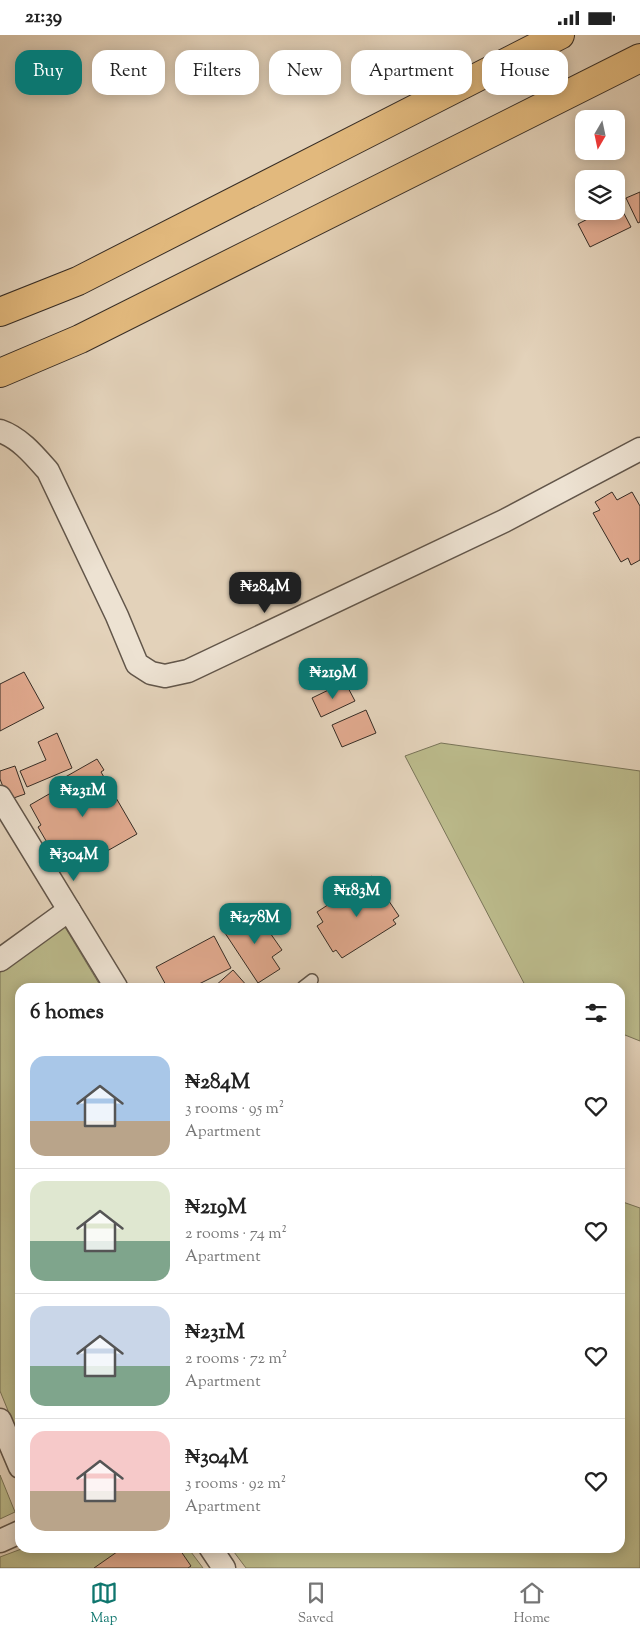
<!DOCTYPE html>
<meta charset="utf-8">
<style>
body{margin:0;font-family:"Sorts Mill Goudy",serif;background:#f6f6f6;color:#222;height:100vh;display:flex;flex-direction:column;font-size:19px;white-space:nowrap}
*{box-sizing:border-box;margin:0}
p{font-size:16px;color:#767676}
.icon{flex:none;width:28px;height:28px;fill:none;stroke:currentColor;stroke-width:2;stroke-linecap:round;stroke-linejoin:round}
.map{position:relative;flex:1;overflow:hidden}
.panel{position:absolute;left:15px;top:948px;width:610px;height:570px;display:flex;flex-direction:column;background:#fff;border-radius:15px;box-shadow:0 2px 12px #0003}
.panel>*{flex:none}
.guide{position:absolute;left:15px;top:15px;width:610px;height:45px;display:flex;gap:10px}
.needle{width:32px;rotate:189deg}
.tools{position:absolute;left:575px;top:75px;display:grid;gap:10px}
.tools a{display:grid;place-items:center;width:50px;height:50px;border-radius:10px;background:#fff;box-shadow:0 2px 12px #0003;font-size:25px}
.price{position:absolute;translate:-50% -42px;padding:0 11px;border-radius:10px;background:#0f766e;color:#fff;font-size:16px;line-height:32px;filter:drop-shadow(0 1px 2px #0008)}
.price::after{content:'';position:absolute;left:50%;top:30px;width:15px;height:11px;margin-left:-8px;background:inherit;clip-path:polygon(0 0,100% 0,50% 100%)}
.price.active{background:#222;color:#fff}
ul{padding:0;list-style:none}
li{display:flex;align-items:center;gap:15px;height:125px;padding:0 15px}
li+li{border-top:1px solid #e0e0e0}
li span{display:grid;place-items:center;flex:none;width:140px;height:100px;border-radius:15px;color:#555}
li>.icon{margin-inline-start:auto}
span .icon{width:60px;height:60px;fill:#fffc;stroke-width:1}
li b{font-size:21px}
h2{display:flex;justify-content:space-between;align-items:center;height:60px;padding:0 15px;font-size:21px}
.tag{padding:0 18px;border-radius:15px;background:#fff;box-shadow:0 2px 12px #0003;font-size:18px;line-height:45px}
.tag.active{background:#0f766e;color:#fff}
.status{display:flex;justify-content:space-between;align-items:center;height:35px;padding:0 25px;background:#fff;direction:ltr}
.status svg{height:14px;fill:currentColor}
.menu{display:flex;justify-content:space-around;align-items:center;height:70px;border-top:1px solid #e0e0e0;background:#fff;font-size:14px;color:#767676}
.menu a{display:grid;justify-items:center;gap:2px}
.menu .active{color:#0f766e}
.map>svg:first-child{display:block}
.green{fill:#bbba8b;stroke:#797458}
.building{fill:#e0a98e;stroke:#372d25}
.lines{fill:none;stroke-linecap:round;stroke-linejoin:round}
.service-casing{stroke:#62564a;stroke-width:14}
.minor-casing{stroke:#62564a;stroke-width:25}
.trunk-casing{stroke:#372d25;stroke-width:30}
.service{stroke:#ede2d2;stroke-width:11}
.minor{stroke:#ede2d2;stroke-width:22}
.trunk{stroke:#e2b97d;stroke-width:28}
</style>
<div class="status"><b>21:39</b><svg viewBox="0 0 49 12"><path d="M0 12V9h3v3zM5 12V6h3v6zM10 12V3h3v9zM15 12V0h3v12zM26 1h20v11H26zM47 4h2v5h-2z"/></svg></div>
<div class="map">
<svg width="640" height="1533" viewBox="0 0 640 1533">
<rect width="100%" height="100%" fill="#e3d2ba"/>
<filter id="stains"><feTurbulence type="fractalNoise" baseFrequency=".004" numOctaves="4"/><feColorMatrix values="0 0 0 0 .2 0 0 0 0 .09 0 0 0 0 .02 0 0 0 .5 -.17"/></filter>
<radialGradient id="worn" r=".72"><stop offset=".6" stop-color="#630" stop-opacity="0"/><stop offset="1" stop-color="#630" stop-opacity=".3"/></radialGradient>
<g class="green">
<polygon points="441,708 640,736 640,1006 620,998 620,952 526,952 405,721"/>
<polygon points="63,889 101,952 20,952 20,1405 0,1356 0,937"/>
<polygon points="620,1166 640,1173 640,1533 246,1533 231,1513 620,1512"/>
<polygon points="0,1440 15,1477 0,1484"/>
<polygon points="24,1513 188,1513 203,1533 0,1533 0,1522"/>
</g>
<g class="building">
<polygon points="640,157 640,187 638,188 626,163"/>
<polygon points="619,169 631,192 590,212 578,189 603,176 616,176 616,170"/>
<polygon points="612,457 617,465 632,457 640,471 640,525 631,530 628,523 621,527 593,478 600,475 595,467"/>
<polygon points="24,637 44,673 0,696 0,649"/>
<polygon points="345,647 355,666 321,682 312,663"/>
<polygon points="366,675 376,698 342,712 332,690"/>
<polygon points="57,698 72,733 27,752 20,736 46,725 38,707"/>
<polygon points="97,724 104,735 101,737 137,799 72,836 66,825 59,828 38,792 41,790 30,770 63,751 60,745"/>
<polygon points="15,731 25,759 8,765 0,744 0,736"/>
<polygon points="372,841 399,881 393,885 396,889 342,923 336,915 333,917 317,891 323,887 317,877"/>
<polygon points="254,875 282,915 272,922 280,934 258,948 223,895"/>
<polygon points="214,901 231,933 193,952 167,952 156,932"/>
<polygon points="233,935 248,952 214,952"/>
<polygon points="124,1512 178,1512 191,1531 188,1533 94,1533"/>
</g>
<g class="lines">
<g class="service-casing">
<polyline id="service" points="303,952 312,945"/>
</g>
<g class="minor-casing">
<g id="minor">
<path d="M0,396C20,403 34,420 48,436L117,581L137,629L151,638L165,641L188,636L504,486L640,414"/>
<polyline points="0,762 116,952"/>
<polyline points="0,925 69,875"/>
<polyline points="0,1385 20,1432"/>
<polyline points="0,1506 20,1497"/>
<polyline points="210,1512 224,1533"/>
</g>
</g>
<g class="trunk-casing">
<g id="trunk">
<polyline points="0,277 78,246 560,0"/>
<polyline points="0,338 80,304 640,23"/>
</g>
</g>
<use href="#service" class="service"/>
<use href="#minor" class="minor"/>
<use href="#trunk" class="trunk"/>
</g>
<rect width="100%" height="100%" filter="url(#stains)"/>
<rect width="100%" height="100%" fill="url(#worn)"/>
</svg>
<div class="tools">
<a><svg class="needle" viewBox="-14 -14 28 28"><path d="M0-13l5 13h-10z" fill="#e53935"/><path d="M0 13l5-13h-10z" fill="#767676"/></svg></a>
<a><svg class="icon" aria-label="layers" viewBox="0 0 24 24"><path d="M12 4l9 5-9 5-9-5zM3 14l9 5 9-5"/></svg></a>
</div>
<b class="price active" style="left:265px;top:579px">₦284M</b>
<b class="price" style="left:333px;top:665px">₦219M</b>
<b class="price" style="left:83px;top:783px">₦231M</b>
<b class="price" style="left:74px;top:847px">₦304M</b>
<b class="price" style="left:357px;top:883px">₦183M</b>
<b class="price" style="left:255px;top:910px">₦278M</b>
<div class="guide">
<a class="tag active">Buy</a>
<a class="tag">Rent</a>
<a class="tag">Filters</a>
<a class="tag">New</a>
<a class="tag">Apartment</a>
<a class="tag">House</a>
</div>
<section class="panel">
<h2>6 homes<svg class="icon" aria-label="filters" viewBox="0 0 24 24"><path d="M4 7h16M4 17h16"/><circle cx="9" cy="7" r="2"/><circle cx="15" cy="17" r="2"/></svg></h2>
<ul>
<li><span style="background:linear-gradient(#a9c7e8 65%,#b9a48a 0)"><svg class="icon" aria-label="home" viewBox="0 0 24 24"><path d="M3 11l9-7 9 7M6 9v11h12V9"/></svg></span><div><b>₦284M</b><p>3 rooms · 95 m²</p><p>Apartment</p></div><svg class="icon" aria-label="heart" viewBox="0 0 24 24"><path d="M12 20l-8-8c-3-5 5-10 8-4 3-6 11-1 8 4z"/></svg></li>
<li><span style="background:linear-gradient(#dfe7d0 60%,#7fa58c 0)"><svg class="icon" aria-label="home" viewBox="0 0 24 24"><path d="M3 11l9-7 9 7M6 9v11h12V9"/></svg></span><div><b>₦219M</b><p>2 rooms · 74 m²</p><p>Apartment</p></div><svg class="icon" aria-label="heart" viewBox="0 0 24 24"><path d="M12 20l-8-8c-3-5 5-10 8-4 3-6 11-1 8 4z"/></svg></li>
<li><span style="background:linear-gradient(#c9d6e8 60%,#7fa58c 0)"><svg class="icon" aria-label="home" viewBox="0 0 24 24"><path d="M3 11l9-7 9 7M6 9v11h12V9"/></svg></span><div><b>₦231M</b><p>2 rooms · 72 m²</p><p>Apartment</p></div><svg class="icon" aria-label="heart" viewBox="0 0 24 24"><path d="M12 20l-8-8c-3-5 5-10 8-4 3-6 11-1 8 4z"/></svg></li>
<li><span style="background:linear-gradient(#f6c9c9 60%,#b9a48a 0)"><svg class="icon" aria-label="home" viewBox="0 0 24 24"><path d="M3 11l9-7 9 7M6 9v11h12V9"/></svg></span><div><b>₦304M</b><p>3 rooms · 92 m²</p><p>Apartment</p></div><svg class="icon" aria-label="heart" viewBox="0 0 24 24"><path d="M12 20l-8-8c-3-5 5-10 8-4 3-6 11-1 8 4z"/></svg></li>
</ul>
</section>
</div>
<nav class="menu">
<a class="active"><svg class="icon" aria-label="map" viewBox="0 0 24 24"><path d="M3 6l6-2 6 2 6-2v14l-6 2-6-2-6 2zM9 4v14M15 6v14"/></svg>Map</a>
<a><svg class="icon" aria-label="saved" viewBox="0 0 24 24"><path d="M7 4h10v16l-5-4-5 4z"/></svg>Saved</a>
<a><svg class="icon" aria-label="home" viewBox="0 0 24 24"><path d="M3 11l9-7 9 7M6 9v11h12V9"/></svg>Home</a>
</nav>
